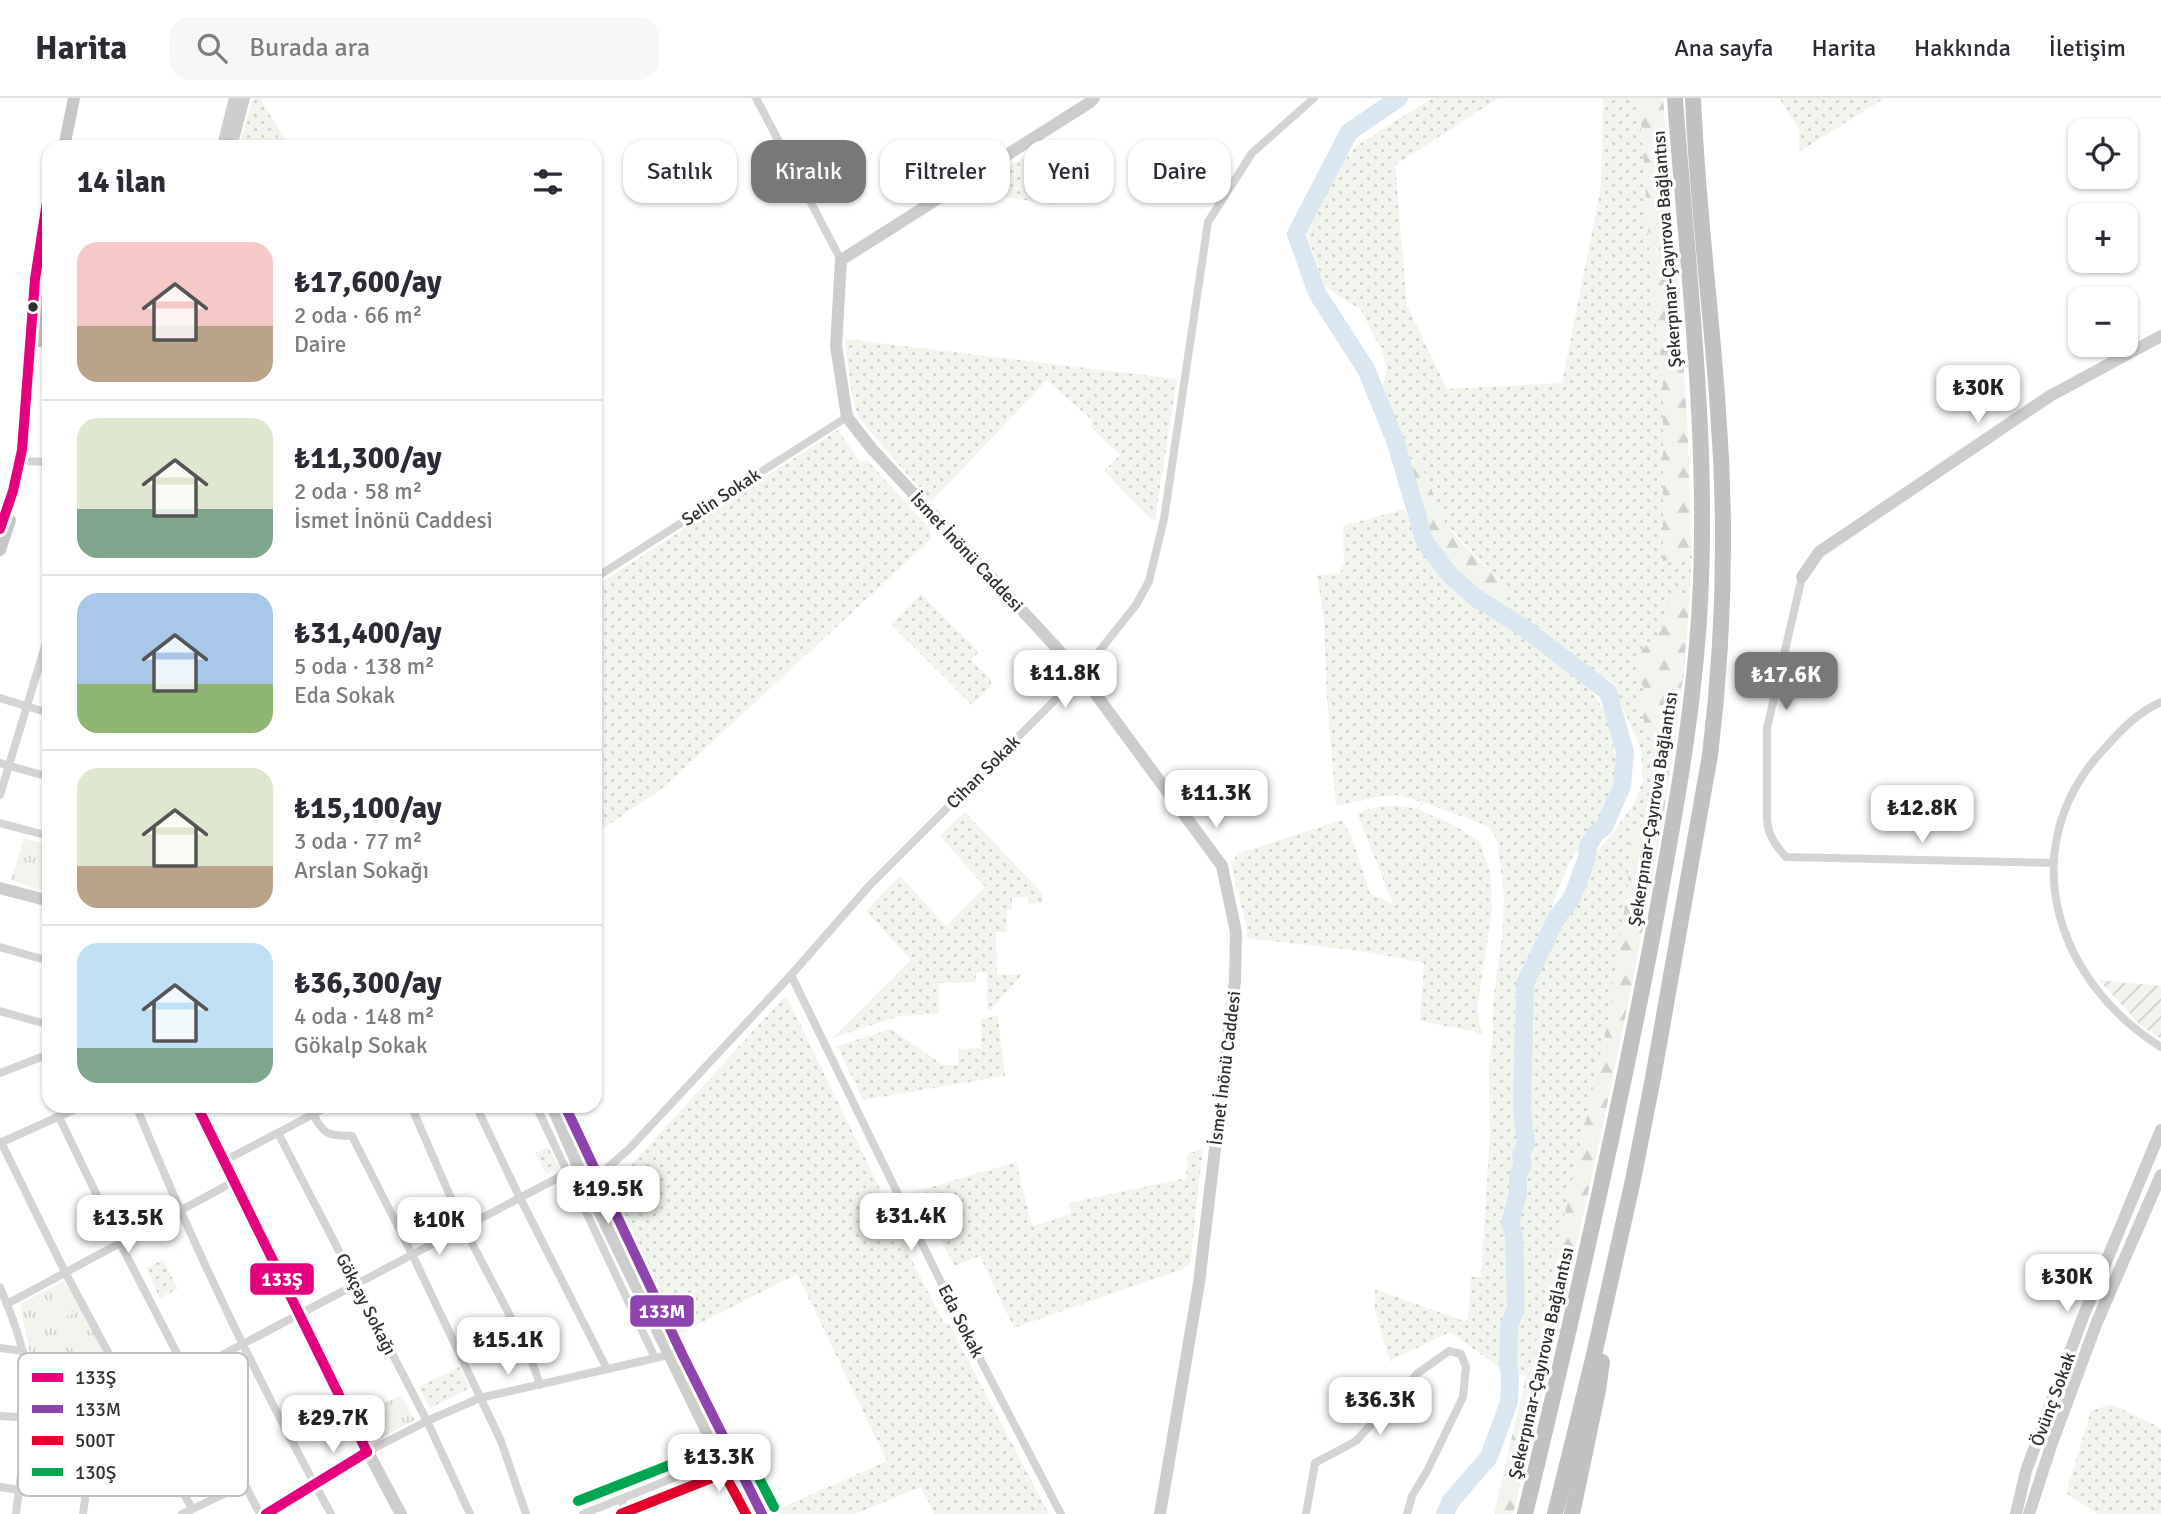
<!DOCTYPE html>
<html lang="tr">
<meta charset="utf-8">
<style>
body{margin:0;font-family:Signika,sans-serif;background:#f7f7f7;color:#2b2b33;height:100vh;display:flex;flex-direction:column;font-size:26px;white-space:nowrap}
*{box-sizing:border-box;margin:0}
p{font-size:23px;color:#7c7c81}
.icon{flex:none;width:38px;height:38px;fill:none;stroke:currentColor;stroke-width:2;stroke-linecap:round;stroke-linejoin:round}
.map{position:relative;flex:1;overflow:hidden}
.sheet{position:absolute;left:42px;top:42px;width:560px;height:973px;display:flex;flex-direction:column;background:#fff;border-radius:21px;box-shadow:0 2px 5px #0004}
.sheet>*{flex:none}
.guide{position:absolute;left:623px;top:42px;width:665px;height:63px;display:flex;gap:14px}
.controls{position:absolute;left:2068px;top:21px;display:grid;gap:14px}
.controls a{display:grid;place-items:center;width:70px;height:70px;border-radius:14px;background:#fff;box-shadow:0 2px 5px #0004;font-size:35px}
.price{position:absolute;translate:-50% -60px;padding:0 16px;border-radius:14px;background:#fff;color:#222;font-size:23px;line-height:46px;filter:drop-shadow(0 2px 4px #0008)}
.price::after{content:'';position:absolute;left:50%;top:42px;width:21px;height:16px;margin-left:-10px;background:inherit;clip-path:polygon(0 0,100% 0,50% 100%)}
.price.current{background:#787878;color:#fff}
ul{padding:0;list-style:none}
li{display:flex;align-items:center;gap:21px;height:175px;padding:0 35px}
li+li{border-top:2px solid #e1e1e2}
li span{display:grid;place-items:center;flex:none;width:196px;height:140px;border-radius:21px;color:#555}
li>.icon{margin-inline-start:auto}
span .icon{width:84px;height:84px;fill:#fffc;stroke-width:1}
li b{font-size:30px}
h2{display:flex;justify-content:space-between;align-items:center;height:84px;padding:0 35px;font-size:30px}
.tag{padding:0 24px;border-radius:21px;background:#fff;box-shadow:0 2px 5px #0004;font-size:24px;line-height:63px}
.tag.current{background:#787878;color:#fff}
header{display:flex;align-items:center;gap:42px;box-sizing:border-box;height:98px;padding:0 35px;background:#fff;border-bottom:2px solid #e1e1e2}
header strong{font-size:33px}
nav{display:flex;gap:38px;margin-inline-start:auto;font-size:24px}
.search{width:490px;height:63px;background:#f7f7f7;display:flex;align-items:center;gap:18px;box-sizing:border-box;padding:0 24px;border-radius:21px;color:#7c7c81;font-size:26px}
.map>svg:first-child{display:block}
.grass{fill:url(#grass-dots)}
.forest{fill:url(#forest-firs)}
.park{fill:url(#park-tufts)}
.garden{fill:url(#garden-furrows)}
.pitch{fill:#f1f5ed}
.lines{fill:none;stroke-linecap:round;stroke-linejoin:round}
.river{stroke:#dbe7f0;stroke-width:18}
.street{stroke:#d4d4d4;stroke-width:8}
.secondary{stroke:#cdcdcd;stroke-width:12}
.primary{stroke:#c7c7c7;stroke-width:12}
.highway{stroke:#c1c1c1;stroke-width:16}
.bus-1-casing{stroke:#fff;stroke-width:16}
.bus-2-casing{stroke:#fff;stroke-width:16}
.bus-3-casing{stroke:#fff;stroke-width:16}
.bus-4-casing{stroke:#fff;stroke-width:16}
.bus-1{stroke:#e5007d;stroke-width:10}
.bus-2{stroke:#8e44ad;stroke-width:10}
.bus-3{stroke:#e4002b;stroke-width:10}
.bus-4{stroke:#00a651;stroke-width:10}
.bus-dot{fill:#2f2f2f;stroke:#fff;stroke-width:2.5}
.labels{text-anchor:middle;stroke-width:7;stroke-linejoin:round;paint-order:stroke}
.street-label{font-size:18px;fill:#2f2f2f;stroke:#fff}
.key{fill:#fff;stroke:#c1c1c1;stroke-width:2}
.key-label{font-size:19px;fill:#2f2f2f}
.line-badge{stroke:#fff;stroke-width:2.5}
.badge-label{font-size:19px;text-anchor:middle;font-weight:bold;fill:#fff}
</style>
<header>
<strong>Harita</strong>
<div class="search"><svg class="icon" aria-label="search" viewBox="0 0 24 24"><circle cx="10" cy="10" r="6"/><path d="M15 15l6 6"/></svg>Burada ara</div>
<nav><a>Ana sayfa</a><a>Harita</a><a>Hakkında</a><a>İletişim</a></nav>
</header>
<div class="map">
<svg width="2161" height="1416" viewBox="0 0 2161 1416">
<defs>
<pattern id="grass-dots" width="8" height="8" patternUnits="userSpaceOnUse" patternTransform="scale(1.75)"><rect width="8" height="8" fill="#f1f5ed"/><path d="M2 2h.1M6 6h.1" fill="none" stroke="#cfd2cc" stroke-width="1.8" stroke-linecap="round"/></pattern>
<pattern id="forest-firs" width="22" height="20" patternUnits="userSpaceOnUse" patternTransform="scale(1.75)"><rect width="22" height="20" fill="#f1f5ed"/><path d="M5 1l3.5 6h-7zM16 11l3.5 6h-7z" fill="#cfd2cc"/></pattern>
<pattern id="park-tufts" width="24" height="20" patternUnits="userSpaceOnUse" patternTransform="scale(1.75)"><rect width="24" height="20" fill="#f1f5ed"/><path d="M3 7l-1-3M5 7V3M7 7l1-3M15 17l-1-3M17 17v-4M19 17l1-3" fill="none" stroke="#cfd2cc"/></pattern>
<pattern id="garden-furrows" width="10" height="10" patternUnits="userSpaceOnUse" patternTransform="scale(1.75)"><rect width="10" height="10" fill="#f1f5ed"/><path d="M-1 1l2-2M0 10L10 0M9 11l2-2" fill="none" stroke="#cfd2cc"/></pattern>
</defs>
<rect width="100%" height="100%" fill="#fff"/>
<g class="grass">
<polygon points="253,0 260,0 289,49 239,49"/>
<polygon points="1432,0 1499,0 1395,67 1407,208 1447,291 1562,285 1601,89 1603,0 1629,0 1640,10 1652,188 1663,288 1663,463 1692,458 1684,575 1661,731 1630,736 1628,786 1608,923 1531,1268 1526,1278 1511,1275 1512,1239 1520,1205 1521,1180 1516,1125 1528,1068 1526,1058 1530,1047 1526,992 1528,955 1528,891 1535,882 1553,844 1561,824 1574,804 1586,771 1593,758 1617,730 1634,705 1643,683 1641,651 1611,583 1582,568 1494,504 1503,502 1502,485 1444,424 1416,361 1407,361 1383,287 1387,270 1381,251 1360,210 1346,203 1324,187 1307,136 1342,65 1355,49"/>
<polygon points="1779,0 1885,0 1799,54 1799,32"/>
<polygon points="1056,40 1051,76 1055,107 980,95 978,87"/>
<polygon points="845,241 1177,281 1155,422 1150,420 1104,373 1120,357 1089,327 1093,323 1047,282 931,404 858,319 851,291"/>
<polygon points="838,332 860,364 867,362 930,431 931,441 664,689 595,736 595,488"/>
<path d="M1404,411L1424,455L1472,506L1518,530L1585,581L1610,624L1617,672L1602,717L1570,763L1515,900L1519,1036L1516,1047L1517,1063L1505,1125L1510,1193L1502,1223L1500,1270L1450,1234L1390,1263L1375,1213V1191L1464,1223L1468,1221L1471,1179H1481L1490,1036L1489,968L1493,935V904L1502,839L1504,798L1497,741L1488,728L1423,704L1419,712L1454,727L1479,743L1491,776L1492,812L1477,910L1481,935L1420,923L1424,865L1362,853L1246,840L1247,832L1231,765L1239,755L1342,722L1352,740L1370,795L1393,806L1357,715C1377,708 1394,705 1416,711L1421,704L1398,697L1381,698L1336,708L1327,601L1324,523L1317,477L1340,475L1344,465L1343,428Z"/>
<polygon points="921,496 979,554 971,562 991,582 991,588 972,607 891,526"/>
<polygon points="965,714 1042,795 1043,805 1028,806 1028,799 1012,800 1012,812 1007,813 1007,834 996,834 997,877 1022,876 991,912 987,912 987,875 976,874 976,884 939,885 939,916 899,918 833,940 911,862 866,813 900,778 946,828 985,789 940,738"/>
<polygon points="784,899 789,903 901,1134 901,1141 944,1225 950,1228 1049,1416 934,1416 921,1389 855,1416 770,1416 769,1415 887,1363 797,1176 681,1235 612,1097 612,1088"/>
<polygon points="998,918 1005,978 863,1002 837,948 891,931 943,967 958,967 958,951 981,950 981,920"/>
<polygon points="548,1049 559,1069 546,1076 535,1055"/>
<polygon points="1203,1050 1190,1166 1183,1171 1014,1230 980,1158 954,1168 931,1120 922,1123 908,1096 1016,1064 1032,1128 1071,1116 1069,1105 1186,1080 1188,1056"/>
<polygon points="163,1162 178,1191 160,1200 146,1170"/>
<polygon points="459,1269 470,1290 430,1310 419,1289"/>
<polygon points="2111,1306 2161,1330 2161,1416 2097,1416 2066,1395 2091,1313"/>
</g>
<g class="forest">
<path d="M1629,0H1663C1674,152 1691,305 1691,458L1663,463V288L1652,188L1640,10Z"/>
<path d="M1407,361H1416C1430,378 1433,401 1443,421C1454,442 1485,466 1502,485L1507,493L1503,502L1494,504L1481,499L1454,475L1427,439Z"/>
<path d="M1682,497H1690C1680,639 1654,780 1625,920C1592,1086 1553,1251 1513,1416H1494L1526,1278L1531,1268L1608,923L1628,786L1630,735H1639L1640,730L1646,729L1654,659L1637,597L1645,591L1634,575L1642,552L1660,534L1671,501Z"/>
</g>
<g class="park">
<polygon points="24,740 49,747 49,795 11,782"/>
<polygon points="64,1183 114,1268 76,1284 36,1284 20,1206"/>
<polygon points="401,1297 415,1322 376,1342 363,1316"/>
</g>
<polygon class="garden" points="2099,882 2161,888 2161,941 2140,927"/>
<g class="pitch">
<polygon points="62,1193 73,1216 62,1221 51,1199"/>
<polygon points="78,1224 90,1250 75,1257 62,1231"/>
</g>
<g class="lines">
<polyline class="river" points="1399,0 1349,34 1296,136 1317,195 1366,271 1395,342 1425,444 1450,477 1475,499 1524,530 1608,594 1625,654 1622,688 1604,729 1596,735 1588,748 1587,760 1572,800 1557,819 1525,886 1522,1011 1526,1046 1521,1056 1523,1067 1518,1077 1518,1096 1510,1125 1514,1137 1516,1209 1509,1229 1508,1265 1510,1278 1509,1304 1489,1359 1451,1403 1445,1416"/>
<g class="street">
<polyline points="756,0 841,162"/>
<polyline points="20,363 49,364"/>
<path d="M1802,479L1767,630V721C1768,737 1775,747 1786,759L2054,765"/>
<polyline points="595,480 847,319"/>
<polyline points="0,600 49,615"/>
<path d="M2161,604C2138,614 2121,632 2104,651C2012,749 2055,883 2161,949"/>
<polyline points="0,665 49,679"/>
<polyline points="0,697 49,535"/>
<polyline points="0,725 49,738"/>
<polyline points="0,849 49,863"/>
<polyline points="791,877 956,1215 1061,1416"/>
<polyline points="0,913 49,927"/>
<polyline points="0,975 49,956"/>
<path d="M136,1008C193,1147 258,1284 331,1416"/>
<polyline points="411,1008 464,1130 528,1252 540,1287"/>
<polyline points="476,1008 519,1098 607,1271"/>
<polyline points="536,1008 655,1260"/>
<polyline points="201,1015 214,1008"/>
<path d="M313,1016C324,1038 329,1037 352,1038L412,1156L501,1343L526,1416"/>
<polyline points="59,1019 120,1145 260,1416"/>
<polyline points="278,1035 427,1323 470,1416"/>
<polyline points="1,1044 65,1174 192,1411"/>
<polyline points="0,1045 82,1008"/>
<polyline points="226,1062 329,1008"/>
<polyline points="585,1084 597,1079 629,1051 791,877 869,788 1081,576 1136,507 1149,483 1164,421 1208,124 1252,55 1314,0"/>
<path d="M0,1189C12,1218 25,1250 27,1282C30,1326 21,1372 16,1416"/>
<polyline points="7,1206 235,1083"/>
<polyline points="0,1250 23,1253"/>
<polyline points="0,1318 95,1324"/>
<polyline points="95,1324 567,1075"/>
<polyline points="0,1389 19,1392"/>
<polyline points="86,1389 109,1386 166,1361"/>
<polyline points="621,1401 627,1416"/>
<polyline points="83,1416 95,1324"/>
<polyline points="182,1416 245,1386"/>
<polyline points="266,1416 367,1354 427,1323 480,1300 669,1257"/>
<polyline points="583,1416 731,1357"/>
<polyline points="1306,1416 1315,1365 1356,1343 1418,1275 1449,1253 1461,1256 1466,1269 1463,1299 1427,1373 1412,1398 1407,1416"/>
</g>
<g class="secondary">
<polyline points="1094,0 1089,5 841,162 836,248 847,319 872,351 1081,576 1222,768 1236,834 1235,883 1199,1185 1160,1416"/>
<polyline points="224,44 235,0"/>
<polyline points="231,49 244,0"/>
<polyline points="1802,479 1819,454 2050,298 2161,238"/>
<polyline points="0,790 49,803"/>
<path d="M197,1008C266,1144 328,1282 401,1416"/>
<polyline points="552,1008 585,1084 747,1416"/>
<polyline points="565,1008 683,1258 762,1416"/>
<polyline points="2016,1416 2026,1373 2083,1219 2161,1032"/>
<polyline points="2029,1416 2052,1345 2097,1224 2161,1077"/>
</g>
<g class="primary">
<polyline points="64,49 74,0"/>
<polyline points="39,243 49,151"/>
<polyline points="0,431 13,393 22,352 35,181 49,91"/>
<polyline points="0,452 10,422"/>
</g>
<g class="highway">
<path d="M1525,1416C1571,1227 1614,1037 1651,846C1672,732 1694,619 1700,504C1709,336 1687,167 1675,0"/>
<path d="M1555,1416L1594,1257L1633,1082L1653,980L1710,657C1724,542 1727,428 1718,312C1711,208 1697,104 1693,0"/>
<polyline points="1572,1416 1598,1292 1602,1264"/>
</g>
<g class="bus-1-casing">
<g id="bus-1">
<polyline points="0,431 13,393 22,352 35,181 49,91"/>
<polyline points="197,1008 367,1354"/>
<polyline points="266,1416 367,1354"/>
</g>
</g>
<g class="bus-2-casing">
<polyline id="bus-2" points="565,1008 683,1258 762,1416"/>
</g>
<g class="bus-3-casing">
<polyline id="bus-3" points="621,1416 724,1375 746,1416"/>
</g>
<g class="bus-4-casing">
<polyline id="bus-4" points="578,1403 731,1343 738,1345 743,1349 774,1409"/>
</g>
<use href="#bus-1" class="bus-1"/>
<use href="#bus-2" class="bus-2"/>
<use href="#bus-3" class="bus-3"/>
<use href="#bus-4" class="bus-4"/>
</g>
<circle class="bus-dot" cx="33" cy="209" r="6"/>
<g class="labels">
<g class="street-label">
<text transform="translate(1667 151) rotate(-94)" y="6">Şekerpınar-Çayırova Bağlantısı</text>
<text transform="translate(721 399) rotate(-33)" y="6">Selin Sokak</text>
<text transform="translate(967 454) rotate(47)" y="6">İsmet İnönü Caddesi</text>
<text transform="translate(983 674) rotate(-45)" y="6">Cihan Sokak</text>
<text transform="translate(1653 711) rotate(-81)" y="6">Şekerpınar-Çayırova Bağlantısı</text>
<text transform="translate(1225 970) rotate(-83)" y="6">İsmet İnönü Caddesi</text>
<text transform="translate(366 1206) rotate(63)" y="6">Gökçay Sokağı</text>
<text transform="translate(961 1223) rotate(63)" y="6">Eda Sokak</text>
<text transform="translate(1541 1265) rotate(-77)" y="6">Şekerpınar-Çayırova Bağlantısı</text>
<text transform="translate(2053 1301) rotate(-70)" y="6">Övünç Sokak</text>
</g>
</g>
<rect x="18" y="1255" width="230" height="143" rx="10" class="key"/>
<rect x="32" y="1275" width="31" height="9" fill="#e5007d"/>
<rect x="32" y="1307" width="31" height="8" fill="#8e44ad"/>
<rect x="32" y="1338" width="31" height="9" fill="#e4002b"/>
<rect x="32" y="1370" width="31" height="8" fill="#00a651"/>
<g class="key-label">
<text x="75" y="1286">133Ş</text>
<text x="75" y="1318">133M</text>
<text x="75" y="1349">500T</text>
<text x="75" y="1381">130Ş</text>
</g>
<g class="line-badge">
<rect x="249" y="1164" width="66" height="34" rx="7" fill="#e5007d"/>
<rect x="629" y="1196" width="66" height="34" rx="7" fill="#8e44ad"/>
</g>
<g class="badge-label">
<text x="282" y="1188">133Ş</text>
<text x="662" y="1220">133M</text>
</g>
</svg>
<div class="controls">
<a><svg class="icon" aria-label="locate" viewBox="0 0 24 24"><circle cx="12" cy="12" r="6"/><path d="M12 2v4M12 18v4M2 12h4M18 12h4"/></svg></a>
<a>+</a>
<a>−</a>
</div>
<b class="price" style="left:1978px;top:327px">₺30K</b>
<b class="price" style="left:1065px;top:612px">₺11.8K</b>
<b class="price current" style="left:1786px;top:614px">₺17.6K</b>
<b class="price" style="left:1216px;top:732px">₺11.3K</b>
<b class="price" style="left:1922px;top:747px">₺12.8K</b>
<b class="price" style="left:608px;top:1128px">₺19.5K</b>
<b class="price" style="left:911px;top:1155px">₺31.4K</b>
<b class="price" style="left:128px;top:1157px">₺13.5K</b>
<b class="price" style="left:439px;top:1159px">₺10K</b>
<b class="price" style="left:2067px;top:1216px">₺30K</b>
<b class="price" style="left:508px;top:1279px">₺15.1K</b>
<b class="price" style="left:1380px;top:1339px">₺36.3K</b>
<b class="price" style="left:333px;top:1357px">₺29.7K</b>
<b class="price" style="left:719px;top:1396px">₺13.3K</b>
<div class="guide">
<a class="tag">Satılık</a>
<a class="tag current">Kiralık</a>
<a class="tag">Filtreler</a>
<a class="tag">Yeni</a>
<a class="tag">Daire</a>
</div>
<section class="sheet">
<h2>14 ilan<svg class="icon" aria-label="filters" viewBox="0 0 24 24"><path d="M4 7h16M4 17h16"/><circle cx="9" cy="7" r="2"/><circle cx="15" cy="17" r="2"/></svg></h2>
<ul>
<li><span style="background:linear-gradient(#f6c9c9 60%,#b9a48a 0)"><svg class="icon" aria-label="home" viewBox="0 0 24 24"><path d="M3 11l9-7 9 7M6 9v11h12V9"/></svg></span><div><b>₺17,600/ay</b><p>2 oda · 66 m²</p><p>Daire</p></div></li>
<li><span style="background:linear-gradient(#dfe7d0 65%,#7fa58c 0)"><svg class="icon" aria-label="home" viewBox="0 0 24 24"><path d="M3 11l9-7 9 7M6 9v11h12V9"/></svg></span><div><b>₺11,300/ay</b><p>2 oda · 58 m²</p><p>İsmet İnönü Caddesi</p></div></li>
<li><span style="background:linear-gradient(#a9c7e8 65%,#8fb573 0)"><svg class="icon" aria-label="home" viewBox="0 0 24 24"><path d="M3 11l9-7 9 7M6 9v11h12V9"/></svg></span><div><b>₺31,400/ay</b><p>5 oda · 138 m²</p><p>Eda Sokak</p></div></li>
<li><span style="background:linear-gradient(#dfe7d0 70%,#b9a48a 0)"><svg class="icon" aria-label="home" viewBox="0 0 24 24"><path d="M3 11l9-7 9 7M6 9v11h12V9"/></svg></span><div><b>₺15,100/ay</b><p>3 oda · 77 m²</p><p>Arslan Sokağı</p></div></li>
<li><span style="background:linear-gradient(#bfe0f5 75%,#7fa58c 0)"><svg class="icon" aria-label="home" viewBox="0 0 24 24"><path d="M3 11l9-7 9 7M6 9v11h12V9"/></svg></span><div><b>₺36,300/ay</b><p>4 oda · 148 m²</p><p>Gökalp Sokak</p></div></li>
</ul>
</section>
</div>
